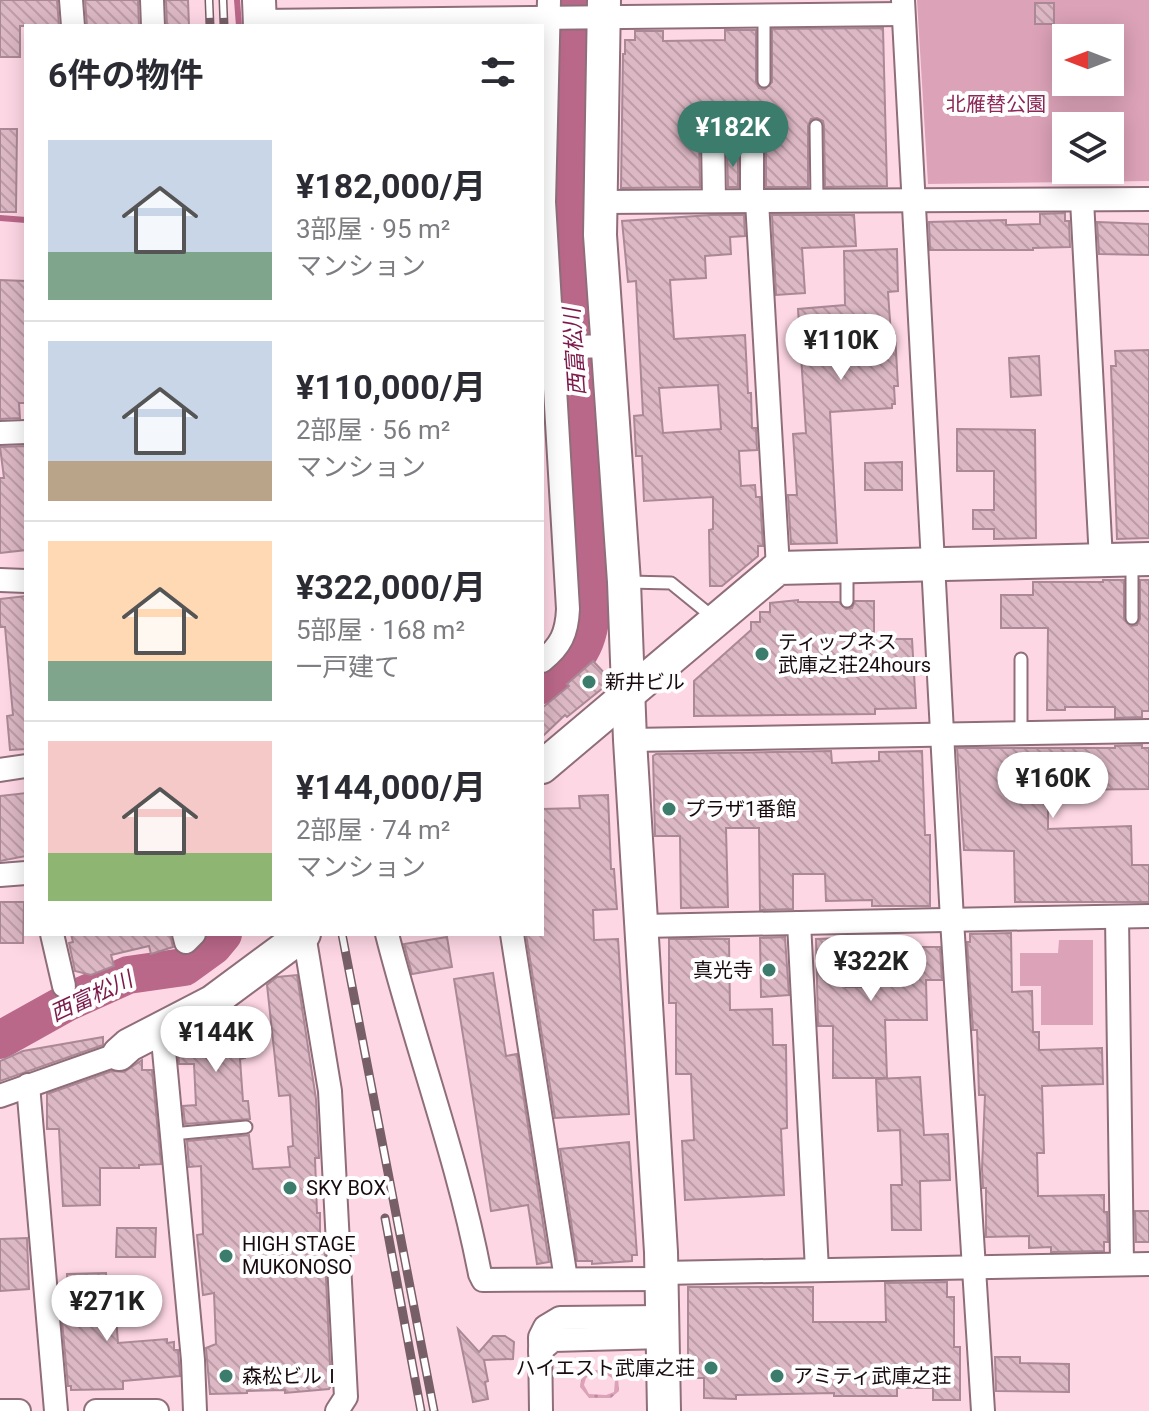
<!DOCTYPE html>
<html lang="ja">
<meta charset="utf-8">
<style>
body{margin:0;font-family:Roboto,"Noto Sans JP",sans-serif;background:#f2f2f3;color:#2b2b33;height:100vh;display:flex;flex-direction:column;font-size:30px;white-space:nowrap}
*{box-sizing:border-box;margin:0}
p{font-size:26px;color:#7c7c81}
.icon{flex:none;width:44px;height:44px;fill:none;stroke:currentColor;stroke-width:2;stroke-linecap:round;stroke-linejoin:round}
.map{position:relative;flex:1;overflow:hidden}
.drawer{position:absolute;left:24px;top:24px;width:520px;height:912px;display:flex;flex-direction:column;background:#fff;border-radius:0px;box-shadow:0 4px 20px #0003}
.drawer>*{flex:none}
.needle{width:52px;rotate:270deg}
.fabs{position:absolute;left:1052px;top:24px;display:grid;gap:16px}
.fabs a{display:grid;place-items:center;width:72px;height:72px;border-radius:0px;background:#fff;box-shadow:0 4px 20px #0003;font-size:40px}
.price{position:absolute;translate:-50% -68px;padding:0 18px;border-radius:28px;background:#fff;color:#222;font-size:26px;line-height:52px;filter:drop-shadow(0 2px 4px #0008)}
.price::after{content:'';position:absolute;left:50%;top:48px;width:24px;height:18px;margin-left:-12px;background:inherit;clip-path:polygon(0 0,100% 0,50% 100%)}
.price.active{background:#3b7c6c;color:#fff}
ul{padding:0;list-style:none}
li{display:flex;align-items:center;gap:24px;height:200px;padding:0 24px}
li+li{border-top:2px solid #e1e1e2}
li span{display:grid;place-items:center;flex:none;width:224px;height:160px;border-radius:0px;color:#555}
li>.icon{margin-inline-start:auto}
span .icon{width:96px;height:96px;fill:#fffc;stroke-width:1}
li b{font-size:34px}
h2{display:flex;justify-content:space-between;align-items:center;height:96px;padding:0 24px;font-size:34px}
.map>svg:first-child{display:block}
.grass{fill:url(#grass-dots);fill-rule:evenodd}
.park{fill:#dca2b8;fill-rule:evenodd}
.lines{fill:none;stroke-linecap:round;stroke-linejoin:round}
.stream{stroke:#ba6889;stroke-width:6}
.river{stroke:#ba6889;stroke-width:38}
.building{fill:url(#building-back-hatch);stroke:#ab8895;stroke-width:2;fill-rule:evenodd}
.lane-casing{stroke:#8f6e7a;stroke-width:15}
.street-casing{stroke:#8f6e7a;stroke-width:26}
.secondary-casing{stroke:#8f6e7a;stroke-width:36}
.lane{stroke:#fff;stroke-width:11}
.street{stroke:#fff;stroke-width:22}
.secondary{stroke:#fff;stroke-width:32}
.rail-casing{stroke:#775f68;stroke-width:9}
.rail{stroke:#fff;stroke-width:6;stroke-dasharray:18;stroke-linecap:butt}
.poi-dot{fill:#3b7c6c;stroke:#fff;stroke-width:3}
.labels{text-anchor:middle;stroke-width:8;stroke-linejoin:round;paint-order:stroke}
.park-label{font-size:20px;fill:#8c2959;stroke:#fff}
.poi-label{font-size:20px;fill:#180b10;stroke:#fff;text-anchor:start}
.water-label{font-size:22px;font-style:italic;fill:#7d1a4c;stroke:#fff}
</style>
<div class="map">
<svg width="1149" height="1411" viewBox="0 0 1149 1411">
<defs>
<pattern id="grass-dots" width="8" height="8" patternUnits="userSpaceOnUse" patternTransform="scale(2)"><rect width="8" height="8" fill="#dca2b8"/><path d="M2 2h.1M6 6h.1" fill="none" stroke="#bc8a9d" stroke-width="1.8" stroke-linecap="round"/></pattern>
<pattern id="building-back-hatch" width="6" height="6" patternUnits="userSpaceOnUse" patternTransform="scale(2)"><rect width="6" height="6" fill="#dcb7c4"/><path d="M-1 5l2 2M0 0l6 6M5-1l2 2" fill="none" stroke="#bc9ca7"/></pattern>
</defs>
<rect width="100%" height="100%" fill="#fed7e5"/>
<path class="grass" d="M605,1369L618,1376L619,1391L611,1398H589L580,1387C581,1372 591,1370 605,1369ZM604,1373L615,1380L614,1392L606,1395L589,1394L584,1385L586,1378L593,1374Z"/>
<g class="park">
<path d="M917,0H1149V181L928,184ZM1066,38H1110V82H1066ZM1066,126H1110V170H1066Z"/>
<polygon points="1059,940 1093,940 1093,1025 1041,1025 1041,986 1020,986 1020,953 1058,953"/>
</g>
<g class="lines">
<g class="stream">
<polyline points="237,0 239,26"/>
<polyline points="0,218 26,220"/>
</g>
<g class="river">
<path d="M542,685C574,664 589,649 591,610L564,205L570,0"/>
<polyline points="0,1040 68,1002 128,975 184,967 213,946 223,934"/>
</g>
</g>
<g class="building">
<polygon points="0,0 57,0 59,26 20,26 20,57 0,57"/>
<polygon points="85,0 138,0 139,26 87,26"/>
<polygon points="166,0 188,0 189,26 167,26"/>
<rect x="1035" y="3" width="19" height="21"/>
<polygon points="883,28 887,186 825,187 824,126 823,121 817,118 811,119 808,126 808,187 766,187 766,137 760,125 713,123 705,125 699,136 700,187 621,188 623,54 625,54 625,40 635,40 635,31 663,31 663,41 725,40 725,30 756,30 756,82 759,88 765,89 772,82 772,29"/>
<polygon points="0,129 17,129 16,212 0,212"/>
<polygon points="727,151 738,151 738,187 728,187"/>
<polygon points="1065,213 1065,221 1069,221 1070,247 1033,248 1033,250 930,250 929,222 1006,220 1006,225 1040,224 1040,214"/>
<path d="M711,215H744L745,236L730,237L731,254L705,256L706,278L670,280L674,339L745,335L748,393H751L752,428H756L757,450L739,451L741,486L755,485L756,497H760L763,546H758V556L722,586H710L709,530L713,529V497L644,501L642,456H636L634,416L643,415L636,281L628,282L622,221ZM718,385L721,429L663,433L659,388Z"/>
<polygon points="772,215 854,215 856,246 802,248 805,293 776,295"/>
<polygon points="1097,222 1149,224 1149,255 1099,254"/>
<polygon points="897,249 898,291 888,292 891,335 895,334 898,386 894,386 895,404 892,404 892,408 830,412 837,543 791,544 788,495 797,495 793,434 806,433 798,309 845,305 844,251"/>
<polygon points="0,280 26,281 26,403 19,403 20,418 0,419"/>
<polygon points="1149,350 1149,538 1117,539 1111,366 1116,366 1115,351"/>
<polygon points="1039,356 1041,395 1011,397 1009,358"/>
<polygon points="957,429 1035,430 1036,538 994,539 994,529 973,529 973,510 994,510 994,471 957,471"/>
<polygon points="26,446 26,550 0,553 0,478 4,478 0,447"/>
<polygon points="902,462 902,490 865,490 865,463"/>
<polygon points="1103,580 1124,580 1124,619 1131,626 1137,625 1140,619 1140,580 1149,580 1149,711 1142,711 1142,717 1115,718 1115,707 1065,707 1065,710 1047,710 1048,628 1001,628 1001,595 1033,595 1033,582 1103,582"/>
<polygon points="26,596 26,749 10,750 7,716 13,715 5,627 0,627 0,599"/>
<polygon points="798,600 798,602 839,602 846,609 852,608 855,601 874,601 874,639 912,639 916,708 875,709 875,714 694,716 694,681 751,630 751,622 760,622 760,612 770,612 770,603"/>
<polygon points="593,661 609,678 609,683 567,717 565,715 542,737 542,708 569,686 567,684"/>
<polygon points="1142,745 1142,748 1149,748 1149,789 1048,790 1048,829 1131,826 1132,865 1149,865 1149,902 1015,902 1014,851 964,850 957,748 1115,748 1115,746"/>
<polygon points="831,751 832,763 879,761 879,752 922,751 925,835 930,835 930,906 872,906 872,900 826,901 825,874 793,874 793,909 760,910 759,828 726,828 728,907 681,908 680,836 655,836 653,756 656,754"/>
<polygon points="26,793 26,856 0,861 0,796"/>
<polygon points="608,795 611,869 614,869 617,909 593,910 594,940 618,939 629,1114 555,1118 526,934 542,934 542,809 580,808 579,796"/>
<polygon points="0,902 24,902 23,943 0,943"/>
<polygon points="1011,933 1012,992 1032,991 1033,1032 1039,1032 1039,1050 1102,1048 1103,1084 1042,1086 1044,1153 1037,1153 1038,1196 1104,1195 1104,1212 1107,1212 1108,1242 1104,1242 1104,1251 1051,1252 1051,1247 1029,1248 1029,1236 986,1237 986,1188 983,1188 982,1169 985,1095 979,1095 977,1030 973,1030 967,942 970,942 970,934"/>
<polygon points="71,934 170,934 173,947 151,954 149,946 111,955 114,966 91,975 75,971 69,943 73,942"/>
<polygon points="447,937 452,967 412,974 404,944"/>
<polygon points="785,937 789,995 761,997 760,938"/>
<polygon points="846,938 846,987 879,987 879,947 940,947 942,980 926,980 927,1020 885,1020 887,1078 833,1078 833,1026 818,1026 816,939"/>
<polygon points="669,939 729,939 730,1010 772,1009 773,1045 786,1045 787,1128 781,1129 784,1195 685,1200 682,1141 694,1140 691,1074 676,1074 676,1003 669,1003"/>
<polygon points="493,973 506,1056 517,1054 549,1262 537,1264 528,1205 491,1211 454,979"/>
<polygon points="297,975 316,1099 319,1158 315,1158 317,1213 320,1213 320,1236 324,1236 331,1385 329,1389 285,1393 285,1390 247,1391 247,1393 210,1394 206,1348 216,1344 214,1293 203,1295 197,1235 203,1234 201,1166 189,1167 187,1141 249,1135 253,1169 290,1167 288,1147 293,1146 290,1095 279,1096 267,985 277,977"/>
<polygon points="242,1023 245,1058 240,1059 243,1101 248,1101 250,1119 185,1124 183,1106 196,1105 194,1064 179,1064 177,1041 186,1037 206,1036 206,1026 209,1025"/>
<polygon points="103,1037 103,1045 0,1081 0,1061 23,1051"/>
<polygon points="142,1060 142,1070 152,1070 161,1164 139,1165 139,1168 100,1168 100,1205 63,1206 59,1129 47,1129 47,1094 112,1071 124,1072"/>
<polygon points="920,1077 924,1135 948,1134 950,1180 920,1181 921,1230 892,1230 891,1185 902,1185 900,1130 878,1131 876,1079"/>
<polygon points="629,1142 637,1255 632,1255 632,1261 592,1264 592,1261 577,1261 560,1149"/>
<polygon points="1135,1211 1149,1211 1149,1242 1136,1242"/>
<polygon points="117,1228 156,1228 155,1257 116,1257"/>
<polygon points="27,1238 29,1289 0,1291 0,1239"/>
<polygon points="106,1273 108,1318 116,1317 118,1343 167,1339 167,1343 174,1342 174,1350 178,1350 180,1376 123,1381 123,1389 71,1390 71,1386 68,1386 62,1321 69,1321 67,1274"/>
<polygon points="947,1282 947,1297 954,1297 954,1347 960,1347 960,1400 933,1400 933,1388 897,1388 897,1396 834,1396 834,1393 736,1395 736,1399 704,1398 704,1378 688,1378 688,1287 813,1287 813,1322 886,1322 885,1283"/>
<polygon points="458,1329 479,1352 493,1336 505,1336 514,1342 513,1359 484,1360 488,1381 485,1382 488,1399 473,1402"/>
<polygon points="995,1357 1020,1357 1020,1363 1069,1364 1069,1392 996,1391"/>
</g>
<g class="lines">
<g class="lane-casing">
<g id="lane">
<polyline points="764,16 764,81"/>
<polyline points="816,126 817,200"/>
<polyline points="1132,563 1132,618"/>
<polyline points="847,571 847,601"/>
<polyline points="628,582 671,583 714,618"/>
<polyline points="1021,733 1021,659"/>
<polyline points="172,1134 246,1127"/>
</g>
</g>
<g class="street-casing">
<g id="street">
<polyline points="71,0 73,26"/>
<polyline points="152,0 153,26"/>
<polyline points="903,0 952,920 983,1411"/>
<polyline points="260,21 903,14"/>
<polyline points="1082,200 1101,560"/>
<polyline points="714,201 713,137 752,137 752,201"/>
<polyline points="757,201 778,568"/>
<polyline points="599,202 1149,199"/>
<polyline points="542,348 607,346"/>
<polyline points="0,433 26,432"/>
<polyline points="0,580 26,581"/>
<path d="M542,661C561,646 567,633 568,609L544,202L549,0"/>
<polyline points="630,740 1149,731"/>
<polyline points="0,770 26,766"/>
<polyline points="0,875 26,873"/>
<polyline points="1117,917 1122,1264"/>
<polyline points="799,923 817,1270"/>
<polyline points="642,926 1149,916"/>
<polyline points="52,934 64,986"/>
<polyline points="184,934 186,942 194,934"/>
<polyline points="304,934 330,1091 346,1397 337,1411"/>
<path d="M387,934C416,1048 458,1159 480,1274L483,1280L662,1279"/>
<polyline points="512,934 566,1279"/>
<polyline points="162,1029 193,1360 195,1411"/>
<polyline points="28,1085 56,1411"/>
<polyline points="0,1096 119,1054"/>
<polyline points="662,1273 1149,1264"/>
<polyline points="540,1351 553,1340 663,1337"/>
<polyline points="0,1411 19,1411"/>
<polyline points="96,1411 157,1411"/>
<polyline points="541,1411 540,1337 545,1327 560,1318 662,1317"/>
</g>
</g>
<g class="secondary-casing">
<g id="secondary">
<polyline points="259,0 260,26"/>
<polyline points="604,0 600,235 624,582 630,740 661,1252 664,1411"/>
<polyline points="542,767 778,568 1149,559"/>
<polyline points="119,1054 129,1045 212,1002 304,934"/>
</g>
</g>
<use href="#lane" class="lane"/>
<use href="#street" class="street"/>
<use href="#secondary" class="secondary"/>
<g class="rail-casing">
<g id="rail">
<polyline points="209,0 210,26"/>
<polyline points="223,0 224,26"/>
<polyline points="342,934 434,1411"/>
<polyline points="385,1218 421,1411"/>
</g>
</g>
<use href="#rail" class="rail"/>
</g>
<g class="poi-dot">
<circle cx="762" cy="654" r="8"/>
<circle cx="589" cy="682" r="8"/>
<circle cx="669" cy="809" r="8"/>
<circle cx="769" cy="970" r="8"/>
<circle cx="290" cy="1188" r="8"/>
<circle cx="226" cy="1256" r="8"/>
<circle cx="711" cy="1368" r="8"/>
<circle cx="226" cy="1376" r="8"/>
<circle cx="777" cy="1376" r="8"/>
</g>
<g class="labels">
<g class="park-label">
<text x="996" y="111">北雁替公園</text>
</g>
<g class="poi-label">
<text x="778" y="649">ティップネス<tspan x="778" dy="23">武庫之荘24hours</tspan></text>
<text x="605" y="689">新井ビル</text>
<text x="685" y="816">プラザ1番館</text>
<text x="753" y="977" text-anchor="end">真光寺</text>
<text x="306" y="1195">SKY BOX</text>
<text x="242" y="1251">HIGH STAGE<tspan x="242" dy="23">MUKONOSO</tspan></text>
<text x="695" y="1375" text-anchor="end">ハイエスト武庫之荘</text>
<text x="242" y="1383">森松ビルⅠ</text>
<text x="793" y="1383">アミティ武庫之荘</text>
</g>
<g class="water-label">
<text transform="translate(574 352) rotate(-94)" y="8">西富松川</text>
<text transform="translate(91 996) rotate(-25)" y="8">西富松川</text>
</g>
</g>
</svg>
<div class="fabs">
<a><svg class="needle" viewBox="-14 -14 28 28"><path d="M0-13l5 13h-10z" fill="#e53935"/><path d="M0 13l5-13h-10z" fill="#7c7c81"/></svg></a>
<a><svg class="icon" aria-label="layers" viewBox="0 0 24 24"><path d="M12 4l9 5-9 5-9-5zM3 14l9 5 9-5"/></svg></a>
</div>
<b class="price active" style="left:733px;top:169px">¥182K</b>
<b class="price" style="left:841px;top:382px">¥110K</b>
<b class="price" style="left:1053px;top:820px">¥160K</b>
<b class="price" style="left:871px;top:1003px">¥322K</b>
<b class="price" style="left:216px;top:1074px">¥144K</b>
<b class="price" style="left:107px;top:1343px">¥271K</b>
<section class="drawer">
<h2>6件の物件<svg class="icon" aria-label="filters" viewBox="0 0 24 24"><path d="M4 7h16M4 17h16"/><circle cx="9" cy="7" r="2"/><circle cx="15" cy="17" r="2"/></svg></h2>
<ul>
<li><span style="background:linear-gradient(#c9d6e8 70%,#7fa58c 0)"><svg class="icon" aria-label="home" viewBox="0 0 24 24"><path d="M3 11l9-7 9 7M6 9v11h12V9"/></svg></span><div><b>¥182,000/月</b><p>3部屋 · 95 m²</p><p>マンション</p></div></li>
<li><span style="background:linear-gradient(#c9d6e8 75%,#b9a48a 0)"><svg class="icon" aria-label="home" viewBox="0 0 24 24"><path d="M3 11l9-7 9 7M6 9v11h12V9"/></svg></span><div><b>¥110,000/月</b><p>2部屋 · 56 m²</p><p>マンション</p></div></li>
<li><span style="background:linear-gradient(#ffd9b3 75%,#7fa58c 0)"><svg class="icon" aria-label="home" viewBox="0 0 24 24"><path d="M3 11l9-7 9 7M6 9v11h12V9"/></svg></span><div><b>¥322,000/月</b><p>5部屋 · 168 m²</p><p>一戸建て</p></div></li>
<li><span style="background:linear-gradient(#f6c9c9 70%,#8fb573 0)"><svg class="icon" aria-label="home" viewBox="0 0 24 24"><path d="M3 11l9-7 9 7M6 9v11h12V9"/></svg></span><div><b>¥144,000/月</b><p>2部屋 · 74 m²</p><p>マンション</p></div></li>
</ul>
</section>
</div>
